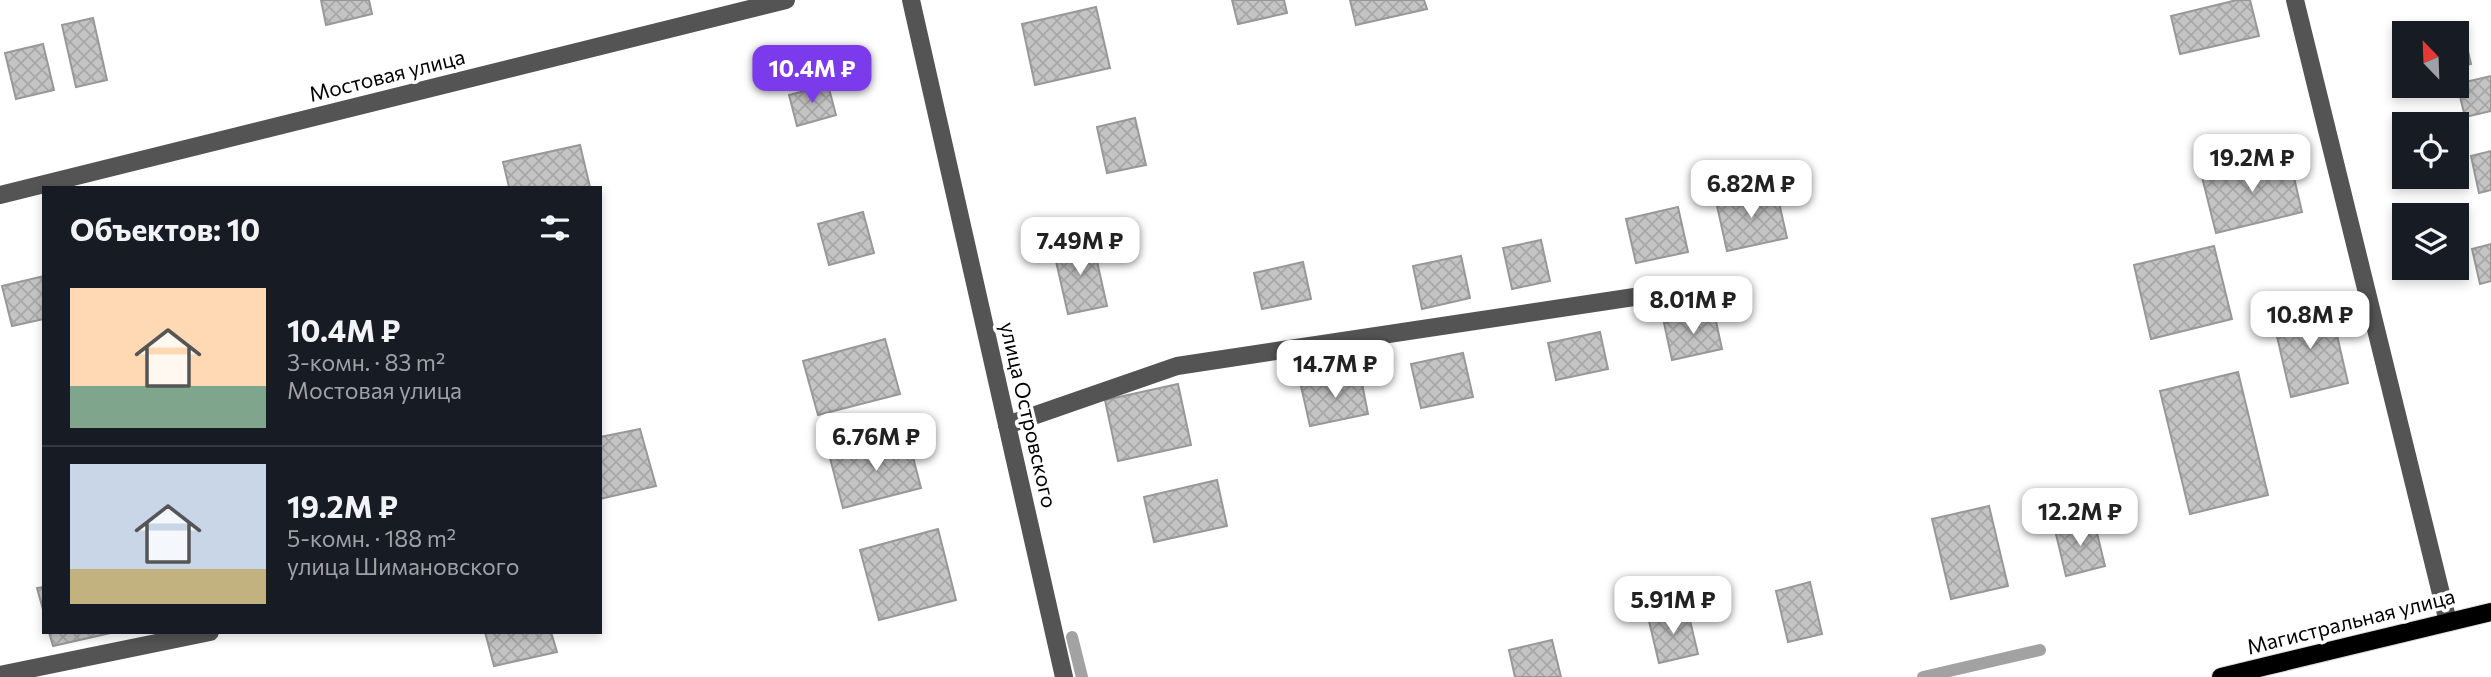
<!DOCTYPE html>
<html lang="ru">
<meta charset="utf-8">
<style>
body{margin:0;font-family:Commissioner,sans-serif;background:#20242c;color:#f1f3f6;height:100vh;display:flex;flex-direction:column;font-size:26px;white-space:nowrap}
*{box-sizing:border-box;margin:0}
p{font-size:23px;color:#9ea1a6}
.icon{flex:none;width:38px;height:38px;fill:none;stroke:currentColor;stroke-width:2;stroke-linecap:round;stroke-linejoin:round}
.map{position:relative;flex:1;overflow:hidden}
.panel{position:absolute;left:42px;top:186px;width:560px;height:448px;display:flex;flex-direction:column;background:#171b24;border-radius:0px;box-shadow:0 4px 10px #0003}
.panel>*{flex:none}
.needle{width:46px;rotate:337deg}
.fabs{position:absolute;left:2392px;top:21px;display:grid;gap:14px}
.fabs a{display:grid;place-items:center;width:77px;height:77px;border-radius:0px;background:#171b24;box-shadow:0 4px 10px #0003;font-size:35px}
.price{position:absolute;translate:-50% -60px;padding:0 16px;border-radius:14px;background:#fff;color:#222;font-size:23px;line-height:46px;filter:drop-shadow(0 2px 4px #0008)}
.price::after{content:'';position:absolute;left:50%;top:42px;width:21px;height:16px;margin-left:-10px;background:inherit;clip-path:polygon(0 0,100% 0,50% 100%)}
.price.selected{background:#7c3aed;color:#fff}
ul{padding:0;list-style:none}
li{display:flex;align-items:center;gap:21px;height:175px;padding:0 28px}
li+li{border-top:2px solid #363941}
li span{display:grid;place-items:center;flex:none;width:196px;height:140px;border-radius:0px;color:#555}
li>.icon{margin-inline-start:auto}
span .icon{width:84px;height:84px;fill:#fffc;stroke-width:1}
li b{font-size:30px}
h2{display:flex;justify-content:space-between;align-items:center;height:84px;padding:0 28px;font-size:30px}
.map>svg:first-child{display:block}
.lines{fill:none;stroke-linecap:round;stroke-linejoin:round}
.stream{stroke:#a2a2a2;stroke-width:12}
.building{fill:url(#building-cross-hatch);stroke:#989898;stroke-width:2}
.major-casing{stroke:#dbdbdb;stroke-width:20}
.minor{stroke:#545454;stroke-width:18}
.major{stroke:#000;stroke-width:18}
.labels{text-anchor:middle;stroke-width:7;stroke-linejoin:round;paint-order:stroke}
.street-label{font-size:21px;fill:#000;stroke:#fff}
</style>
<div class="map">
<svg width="2491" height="677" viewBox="0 0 2491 677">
<defs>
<pattern id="building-cross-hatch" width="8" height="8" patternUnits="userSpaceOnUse" patternTransform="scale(1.75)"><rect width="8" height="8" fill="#c4c4c4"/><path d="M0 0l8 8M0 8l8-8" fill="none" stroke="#a7a7a7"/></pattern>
</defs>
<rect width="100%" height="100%" fill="#fff"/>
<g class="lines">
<g class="stream">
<polyline points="1072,637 1082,677"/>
<polyline points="1923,677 2040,650"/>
</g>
</g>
<g class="building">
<polygon points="321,0 369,0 372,14 326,25"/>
<polygon points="1232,0 1284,0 1287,13 1238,24"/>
<polygon points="1350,0 1424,0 1427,9 1356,25"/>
<polygon points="2237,0 2250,0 2259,36 2180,54 2171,16"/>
<polygon points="1096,7 1110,68 1035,85 1022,24"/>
<polygon points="93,18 107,80 76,87 62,25"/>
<polygon points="2465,38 2471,64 2457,67 2457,39"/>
<polygon points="43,44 54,90 16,99 5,53"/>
<polygon points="2491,76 2491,111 2465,117 2457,84"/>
<polygon points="828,85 836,115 797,126 789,95"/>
<polygon points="1135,118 1146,165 1107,173 1097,127"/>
<polygon points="580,145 590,187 509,187 503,162"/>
<polygon points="2491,151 2491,190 2479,193 2471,156"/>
<polygon points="2289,156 2302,212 2216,233 2202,177"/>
<polygon points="1776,189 1787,238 1727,251 1716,201"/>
<polygon points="1678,207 1688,252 1636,263 1626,219"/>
<polygon points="863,212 874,253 829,265 818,224"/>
<polygon points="1092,239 1107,306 1068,314 1053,248"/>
<polygon points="1541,240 1550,281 1512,289 1503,248"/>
<polygon points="2491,244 2491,281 2480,284 2472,249"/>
<polygon points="2214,246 2232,319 2151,339 2134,265"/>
<polygon points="1461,256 1470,298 1422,309 1413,266"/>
<polygon points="1303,262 1311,299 1262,309 1254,273"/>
<polygon points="44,276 44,319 12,326 2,286"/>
<polygon points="2330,305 2348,383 2291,397 2273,319"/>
<polygon points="1714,312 1722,349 1672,360 1664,323"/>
<polygon points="1600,332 1608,369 1556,380 1548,343"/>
<polygon points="885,339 900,394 818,415 803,361"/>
<polygon points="1463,353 1473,397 1421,408 1411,364"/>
<polygon points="2238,372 2268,495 2190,514 2160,391"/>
<polygon points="1360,373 1368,414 1310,426 1301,386"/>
<polygon points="1178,384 1191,445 1118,461 1105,400"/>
<polygon points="640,429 656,486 600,499 600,437"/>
<polygon points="908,438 921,488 843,508 830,458"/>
<polygon points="1217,480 1227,526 1154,542 1144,497"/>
<polygon points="1989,506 2008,586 1951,599 1932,519"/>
<polygon points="2094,521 2105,566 2066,576 2055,530"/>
<polygon points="938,529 956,600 879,620 860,550"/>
<polygon points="1810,582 1822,634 1788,642 1776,591"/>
<polygon points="44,587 44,613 37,588"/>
<polygon points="1687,608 1698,654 1659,663 1648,617"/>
<polygon points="49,632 115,632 53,646"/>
<polygon points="485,632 551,632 557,652 494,666"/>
<polygon points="1552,640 1561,677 1515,677 1509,650"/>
</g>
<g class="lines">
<g class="major-casing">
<polyline id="major" points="2221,677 2491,612"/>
</g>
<g class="minor">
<polyline points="911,0 1064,677"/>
<polyline points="2295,0 2448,622"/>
<polyline points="0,195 786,0"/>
<polyline points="1007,425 1177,366 1707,286"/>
<polyline points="0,675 210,632"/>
</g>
<use href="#major" class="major"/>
</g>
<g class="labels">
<g class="street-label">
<text transform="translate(387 76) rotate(-14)" y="7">Мостовая улица</text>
<text transform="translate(1028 415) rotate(77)" y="7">улица Островского</text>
<text transform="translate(2351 622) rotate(-14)" y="7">Магистральная улица</text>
</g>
</g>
</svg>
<div class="fabs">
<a><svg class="needle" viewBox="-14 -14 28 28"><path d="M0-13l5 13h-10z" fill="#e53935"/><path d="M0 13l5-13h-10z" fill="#9ea1a6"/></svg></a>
<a><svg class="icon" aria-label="locate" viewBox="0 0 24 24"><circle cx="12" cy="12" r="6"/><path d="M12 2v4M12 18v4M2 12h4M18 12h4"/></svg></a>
<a><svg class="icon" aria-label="layers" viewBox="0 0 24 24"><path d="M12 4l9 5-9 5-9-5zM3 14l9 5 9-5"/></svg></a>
</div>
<b class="price selected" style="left:812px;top:105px">10.4M ₽</b>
<b class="price" style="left:2252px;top:194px">19.2M ₽</b>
<b class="price" style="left:1751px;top:220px">6.82M ₽</b>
<b class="price" style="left:1080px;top:277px">7.49M ₽</b>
<b class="price" style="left:1693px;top:336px">8.01M ₽</b>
<b class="price" style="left:2310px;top:351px">10.8M ₽</b>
<b class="price" style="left:1335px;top:400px">14.7M ₽</b>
<b class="price" style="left:876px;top:473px">6.76M ₽</b>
<b class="price" style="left:2080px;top:548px">12.2M ₽</b>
<b class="price" style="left:1673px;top:636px">5.91M ₽</b>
<section class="panel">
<h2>Объектов: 10<svg class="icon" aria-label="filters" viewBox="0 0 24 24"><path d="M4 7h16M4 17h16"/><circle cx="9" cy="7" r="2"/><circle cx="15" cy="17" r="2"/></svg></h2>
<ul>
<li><span style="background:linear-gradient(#ffd9b3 70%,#7fa58c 0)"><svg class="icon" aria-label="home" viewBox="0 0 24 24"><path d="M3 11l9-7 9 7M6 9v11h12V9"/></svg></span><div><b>10.4M ₽</b><p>3-комн. · 83 m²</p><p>Мостовая улица</p></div></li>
<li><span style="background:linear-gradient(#c9d6e8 75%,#c2b280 0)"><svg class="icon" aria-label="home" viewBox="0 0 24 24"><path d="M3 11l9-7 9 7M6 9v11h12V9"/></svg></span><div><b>19.2M ₽</b><p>5-комн. · 188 m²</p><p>улица Шимановского</p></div></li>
</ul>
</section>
</div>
